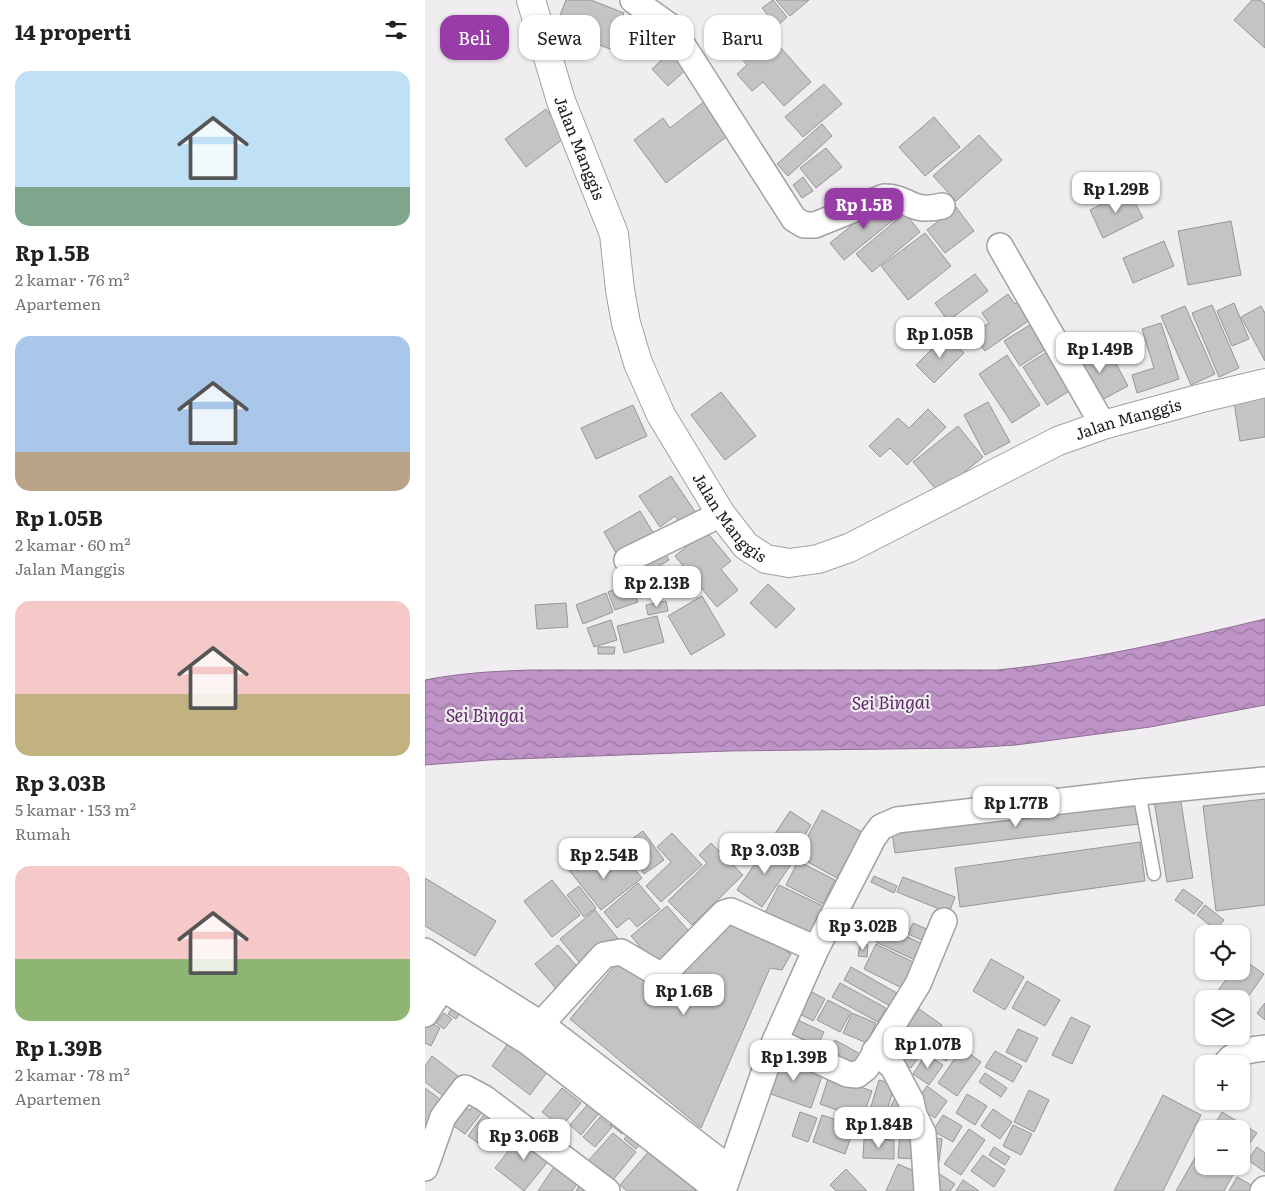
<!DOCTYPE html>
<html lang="id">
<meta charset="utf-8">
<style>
body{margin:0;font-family:Literata,serif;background:#f6f6f6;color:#202124;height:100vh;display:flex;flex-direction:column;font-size:19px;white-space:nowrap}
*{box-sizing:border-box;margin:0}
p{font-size:16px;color:#757577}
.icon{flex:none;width:28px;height:28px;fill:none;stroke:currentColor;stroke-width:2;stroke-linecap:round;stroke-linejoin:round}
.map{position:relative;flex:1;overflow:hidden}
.side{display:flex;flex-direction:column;background:#fff;width:425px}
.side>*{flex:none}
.hud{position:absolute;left:15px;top:15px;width:475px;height:45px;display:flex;gap:10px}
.buttons{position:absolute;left:770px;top:925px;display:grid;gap:10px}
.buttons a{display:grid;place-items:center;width:55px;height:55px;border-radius:10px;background:#fff;box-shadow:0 1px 4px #0004;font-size:25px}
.price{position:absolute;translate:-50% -42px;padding:0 11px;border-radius:10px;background:#fff;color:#222;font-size:16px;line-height:32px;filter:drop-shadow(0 1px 2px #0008)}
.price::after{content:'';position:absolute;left:50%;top:30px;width:15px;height:11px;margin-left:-8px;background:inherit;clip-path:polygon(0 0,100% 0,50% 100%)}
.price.active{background:#983da8;color:#fff}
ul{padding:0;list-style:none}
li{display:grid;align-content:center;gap:10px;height:265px;padding:0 15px}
li span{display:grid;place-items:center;height:155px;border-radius:15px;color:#555}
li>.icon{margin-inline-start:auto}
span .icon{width:90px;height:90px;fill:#fffc;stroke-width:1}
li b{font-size:21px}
h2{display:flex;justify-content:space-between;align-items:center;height:60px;padding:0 15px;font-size:21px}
.tag{padding:0 18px;border-radius:15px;background:#fff;box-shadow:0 1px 4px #0004;font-size:18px;line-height:45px}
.tag.active{background:#983da8;color:#fff}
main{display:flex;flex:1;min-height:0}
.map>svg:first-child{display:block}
.water{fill:url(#water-waves);stroke:#8f7094}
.building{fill:#c6c3c7;stroke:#989599}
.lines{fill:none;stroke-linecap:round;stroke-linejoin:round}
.service-casing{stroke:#a3a0a3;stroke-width:15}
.minor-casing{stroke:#a3a0a3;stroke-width:28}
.tertiary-casing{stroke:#a3a0a3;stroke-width:30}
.service{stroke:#fff;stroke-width:12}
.minor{stroke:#fff;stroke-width:25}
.tertiary{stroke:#fff;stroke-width:28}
.labels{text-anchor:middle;stroke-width:4.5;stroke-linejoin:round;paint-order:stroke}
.street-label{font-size:16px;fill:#212021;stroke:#f0edf1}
.water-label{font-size:18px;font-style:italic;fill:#5d2866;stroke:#f0edf1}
</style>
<main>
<section class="side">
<h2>14 properti<svg class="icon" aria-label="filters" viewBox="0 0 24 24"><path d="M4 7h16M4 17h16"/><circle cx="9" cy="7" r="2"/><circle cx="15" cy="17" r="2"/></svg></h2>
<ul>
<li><span style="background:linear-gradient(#bfe0f5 75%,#7fa58c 0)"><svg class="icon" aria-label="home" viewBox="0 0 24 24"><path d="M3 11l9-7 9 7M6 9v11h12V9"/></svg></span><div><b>Rp 1.5B</b><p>2 kamar · 76 m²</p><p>Apartemen</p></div></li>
<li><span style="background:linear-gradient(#a9c7e8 75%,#b9a48a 0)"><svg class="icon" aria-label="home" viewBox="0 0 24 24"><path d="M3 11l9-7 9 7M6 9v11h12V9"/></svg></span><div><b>Rp 1.05B</b><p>2 kamar · 60 m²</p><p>Jalan Manggis</p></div></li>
<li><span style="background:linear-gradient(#f6c9c9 60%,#c2b280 0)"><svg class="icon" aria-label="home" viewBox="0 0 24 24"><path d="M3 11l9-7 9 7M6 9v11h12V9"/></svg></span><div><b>Rp 3.03B</b><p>5 kamar · 153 m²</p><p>Rumah</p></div></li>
<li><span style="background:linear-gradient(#f6c9c9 60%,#8fb573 0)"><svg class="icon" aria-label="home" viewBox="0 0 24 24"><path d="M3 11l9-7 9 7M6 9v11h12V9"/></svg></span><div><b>Rp 1.39B</b><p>2 kamar · 78 m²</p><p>Apartemen</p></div></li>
</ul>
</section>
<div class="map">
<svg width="840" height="1191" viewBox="0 0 840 1191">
<defs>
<pattern id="water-waves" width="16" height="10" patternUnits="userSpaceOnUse" patternTransform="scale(1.25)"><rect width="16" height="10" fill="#be93c5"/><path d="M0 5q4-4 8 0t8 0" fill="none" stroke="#9a78a0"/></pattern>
</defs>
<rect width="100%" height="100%" fill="#f0edf1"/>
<path class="water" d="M840,619V705L725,727L591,745L542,748L304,751L64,760L0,765V680C35,673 71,671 107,670H572C664,661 751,640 840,619Z"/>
<g class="building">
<polygon points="141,0 166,0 199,13 185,49 130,28"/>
<polygon points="348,0 362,17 352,26 337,8"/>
<polygon points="351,0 384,0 365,16"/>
<polygon points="827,0 835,0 840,4 840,48 809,20"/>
<polygon points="334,23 386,82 359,106 338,82 327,91 312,74 322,65 307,47"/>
<polygon points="192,41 207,47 203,57 188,51"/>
<polygon points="248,49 264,67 243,86 227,69"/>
<polygon points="399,84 417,104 378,137 360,117"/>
<polygon points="280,101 305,134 241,183 209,140 238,118 245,128"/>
<polygon points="121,109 142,136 101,167 80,139"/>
<polygon points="509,117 535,147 500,176 474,147"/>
<polygon points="397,124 407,136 363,176 352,164"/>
<polygon points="554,135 577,160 531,201 508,176"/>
<polygon points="401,148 417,167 391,188 375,168"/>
<polygon points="378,177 388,191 377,198 368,185"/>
<polygon points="704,191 718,218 678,238 665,210"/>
<polygon points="459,199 473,216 419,260 405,243"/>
<polygon points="531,207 549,231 520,253 502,230"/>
<polygon points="480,213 495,232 447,272 431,254"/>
<polygon points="806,221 816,275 763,285 753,231"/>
<polygon points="500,233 526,266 483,300 456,266"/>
<polygon points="739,241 749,266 708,283 698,258"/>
<polygon points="550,274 563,291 523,321 510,303"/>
<polygon points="583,294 590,304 594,301 606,319 560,351 548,334 564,323 557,313"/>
<polygon points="809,303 824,339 807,346 792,311"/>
<polygon points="787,305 814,368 794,377 767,313"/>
<polygon points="760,306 790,374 766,385 736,316"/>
<polygon points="836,306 840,313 840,361 816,317"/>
<polygon points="611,321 627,345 595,366 579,341"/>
<polygon points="736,323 754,379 712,393 707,375 729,368 717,329"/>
<polygon points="521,335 539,353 509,383 491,365"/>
<polygon points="681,345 703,386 669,404 647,363"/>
<polygon points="628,348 652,386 622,405 598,367"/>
<polygon points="582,355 615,405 587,423 554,374"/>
<polygon points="296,392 331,436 300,460 266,415"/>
<polygon points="840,397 840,437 815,441 809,402"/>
<polygon points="563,402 585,442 560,455 539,415"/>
<polygon points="208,405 222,436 171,459 156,428"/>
<polygon points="503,409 521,427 482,465 465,448 455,457 444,446 473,418 484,428"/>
<polygon points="533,426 558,457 514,493 488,462"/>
<polygon points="246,476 275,519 259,529 250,516 235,527 214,496"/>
<polygon points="215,511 232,539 195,560 179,532"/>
<polygon points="281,531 306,561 296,569 313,590 292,607 250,556"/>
<polygon points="235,545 244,560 212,579 203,565"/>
<polygon points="218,579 221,588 209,592 213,602 190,610 183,592"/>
<polygon points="262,579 269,592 258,597 252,585"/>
<polygon points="343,584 370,609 351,628 325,603"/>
<polygon points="181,593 188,612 158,624 151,605"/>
<polygon points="277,596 300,635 266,655 243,616"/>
<polygon points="241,601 243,611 223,615 221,605"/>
<polygon points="141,603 143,627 112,629 110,605"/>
<polygon points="232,616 239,642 199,653 192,626"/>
<polygon points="186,620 192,640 169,647 162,628"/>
<polygon points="173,647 190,647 189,654 173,654"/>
<polygon points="755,796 768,878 742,882 729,800"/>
<polygon points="840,799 840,905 791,911 778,806"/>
<polygon points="711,803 714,824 470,853 467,833"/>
<polygon points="397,810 437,832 412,878 372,856"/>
<polygon points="365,811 386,825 368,854 346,840"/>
<polygon points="218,831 239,860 219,874 198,845"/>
<polygon points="247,833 277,865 236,902 221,886 246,862 232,847"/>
<polygon points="715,842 720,881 535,907 530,868"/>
<polygon points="286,843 318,875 267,925 243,901 282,863 274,855"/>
<polygon points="344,843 369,860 337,907 312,890"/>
<polygon points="162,854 179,876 201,859 217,878 176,910 143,869"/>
<polygon points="373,861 410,880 398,904 361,885"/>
<polygon points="449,876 472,886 469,893 446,882"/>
<polygon points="478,877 530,897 524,913 472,892"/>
<polygon points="0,878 71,921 50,956 0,926"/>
<polygon points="127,880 155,915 127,937 99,901"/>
<polygon points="213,883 235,909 212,927 204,918 192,928 179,912"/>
<polygon points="354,885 400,907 384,941 337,919"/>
<polygon points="154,886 171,908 159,917 142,895"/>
<polygon points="758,889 778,903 769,914 750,900"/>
<polygon points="780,905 799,920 791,930 772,915"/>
<polygon points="242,906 269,937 233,968 206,936"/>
<polygon points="170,910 194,940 159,968 135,939"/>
<polygon points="461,911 481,921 476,931 456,922"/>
<polygon points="305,914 366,954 357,970 345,968 276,1128 145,1019 197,957 243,989"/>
<polygon points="488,923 504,930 499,941 483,934"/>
<polygon points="459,926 500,945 492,961 451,942"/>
<polygon points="435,944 443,945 442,957 433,956"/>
<polygon points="451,944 490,963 477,988 439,969"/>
<polygon points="133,945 157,972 134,992 110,964"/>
<polygon points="816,958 839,974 816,1007 816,999 796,999 790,995 807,971 816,971"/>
<polygon points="566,959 599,977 580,1010 548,991"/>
<polygon points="426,967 472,993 465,1006 419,980"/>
<polygon points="602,981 635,1000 620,1026 587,1008"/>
<polygon points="415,983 461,1008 453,1022 407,997"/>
<polygon points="387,992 400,999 388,1021 375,1014"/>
<polygon points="403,1000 426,1012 415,1032 392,1020"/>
<polygon points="31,1002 39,1007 31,1019 23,1014"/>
<polygon points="840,1003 840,1020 832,1013"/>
<polygon points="494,1009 517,1025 501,1048 478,1033"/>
<polygon points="19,1013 27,1019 19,1029 11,1023"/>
<polygon points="427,1013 451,1023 442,1043 418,1033"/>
<polygon points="646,1017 665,1026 647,1064 627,1055"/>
<polygon points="368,1018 399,1032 389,1054 358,1039"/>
<polygon points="0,1019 15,1028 6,1046 0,1043"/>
<polygon points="593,1029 613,1038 601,1062 581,1052"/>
<polygon points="517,1030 535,1042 521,1061 504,1049"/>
<polygon points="410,1040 437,1055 428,1071 401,1057"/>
<polygon points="478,1040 497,1052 486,1068 467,1055"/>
<polygon points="84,1042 123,1071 105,1095 67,1066"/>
<polygon points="537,1048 556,1062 532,1096 513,1083"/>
<polygon points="570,1051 597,1066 588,1082 560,1067"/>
<polygon points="501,1054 518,1065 504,1085 488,1074"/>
<polygon points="7,1056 37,1079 22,1099 0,1082 0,1066"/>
<polygon points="352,1057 398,1073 386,1108 340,1092"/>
<polygon points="560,1073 582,1088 576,1097 554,1082"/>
<polygon points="404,1076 447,1091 437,1119 395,1104"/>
<polygon points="454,1080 470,1084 460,1117 444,1113"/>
<polygon points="502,1086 522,1101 510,1118 489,1104"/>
<polygon points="0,1088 20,1103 1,1126 0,1125"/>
<polygon points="137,1088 156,1103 136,1127 117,1112"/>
<polygon points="604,1090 624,1100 609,1132 589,1122"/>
<polygon points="542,1094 562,1106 550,1125 531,1113"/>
<polygon points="471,1095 484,1101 474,1123 461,1118"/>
<polygon points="738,1095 776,1115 738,1191 689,1191"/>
<polygon points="36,1104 45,1110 49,1105 58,1111 40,1134 23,1122"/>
<polygon points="163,1104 174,1113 156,1135 145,1125"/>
<polygon points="568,1109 587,1122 575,1139 556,1126"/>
<polygon points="375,1112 392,1118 383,1142 367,1136"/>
<polygon points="797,1112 832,1133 824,1144 816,1139 816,1129 799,1129 790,1123"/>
<polygon points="60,1113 81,1129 65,1151 43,1136"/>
<polygon points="193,1115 204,1125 197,1134 185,1124"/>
<polygon points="397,1115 430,1126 420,1154 388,1142"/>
<polygon points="518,1115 537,1126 528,1142 508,1131"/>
<polygon points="175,1117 187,1127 170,1147 158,1137"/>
<polygon points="446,1118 470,1124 465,1140 441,1134"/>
<polygon points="588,1125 607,1134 596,1155 578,1146"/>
<polygon points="209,1127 220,1137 211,1149 199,1139"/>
<polygon points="544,1129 560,1140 536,1175 519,1164"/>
<polygon points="99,1131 129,1154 99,1191 70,1168"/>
<polygon points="475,1131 493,1131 492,1159 473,1158"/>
<polygon points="188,1133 211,1152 187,1181 163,1161"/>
<polygon points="506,1137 517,1139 514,1162 503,1161"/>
<polygon points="439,1139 469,1140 469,1159 438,1158"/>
<polygon points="779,1142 779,1166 813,1166 799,1191 751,1191"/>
<polygon points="816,1144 824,1148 816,1161"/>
<polygon points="569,1147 585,1157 580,1165 564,1155"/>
<polygon points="832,1147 840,1153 840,1172 823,1160"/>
<polygon points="224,1151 271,1190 270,1191 202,1191 195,1185"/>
<polygon points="558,1155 580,1170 569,1187 546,1171"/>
<polygon points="131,1164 155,1180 147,1191 113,1191"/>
<polygon points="473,1164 496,1174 489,1191 461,1191"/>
<polygon points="421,1169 442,1191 411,1191 405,1185"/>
<polygon points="513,1173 530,1184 525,1191 515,1191 505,1184"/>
<polygon points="812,1177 835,1190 834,1191 804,1191"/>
<polygon points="538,1180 554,1191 531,1191"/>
<polygon points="157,1181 172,1191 151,1191"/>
</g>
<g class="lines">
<g class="service-casing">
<polyline id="service" points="714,792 729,874"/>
</g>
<g class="minor-casing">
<g id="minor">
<path d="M208,0L246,27L369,219L379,225H390L459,197C485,197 485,214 517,206"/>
<polyline points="575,246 678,425"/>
<polyline points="202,560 296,514"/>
<polyline points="0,951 116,1024 305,1169"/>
<polyline points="0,977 103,1042 294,1191"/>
<polyline points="0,1014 17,988"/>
<polyline points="116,1024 179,955 196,952 230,972 239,974 299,913 306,911 391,949"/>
<polyline points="350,1041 422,1074 432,1075 441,1068 493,984 519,921"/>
<polyline points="450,1051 468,1067 486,1101 489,1115 498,1133 502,1191"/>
<path d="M801,1064C808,1051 827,1050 840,1048"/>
<polyline points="0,1168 18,1117 40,1088 59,1098 182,1191"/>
<polyline points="298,1191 350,1041 391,949 448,838 456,827 472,820 714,792 840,780"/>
<polyline points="838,1191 840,1189"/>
</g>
</g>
<g class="tertiary-casing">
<g id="tertiary">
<path id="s1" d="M106,0L136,101L189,234L195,290L201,323L213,363L236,415L296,514L321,546L341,559L364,563L393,559L424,548L633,441L678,425L777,398L840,383"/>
</g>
</g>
<use href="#service" class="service"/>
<use href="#minor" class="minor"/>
<use href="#tertiary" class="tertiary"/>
</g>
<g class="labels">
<g class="street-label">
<text dy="6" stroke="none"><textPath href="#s1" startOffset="156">Jalan Manggis</textPath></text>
<text dy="6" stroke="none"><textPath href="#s1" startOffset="1011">Jalan Manggis</textPath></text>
<text dy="6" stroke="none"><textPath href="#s1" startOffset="561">Jalan Manggis</textPath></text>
</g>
<g class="water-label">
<text transform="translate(466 703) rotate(-1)" y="6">Sei Bingai</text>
<text x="60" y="722">Sei Bingai</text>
</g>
</g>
</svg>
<div class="buttons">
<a><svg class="icon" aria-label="locate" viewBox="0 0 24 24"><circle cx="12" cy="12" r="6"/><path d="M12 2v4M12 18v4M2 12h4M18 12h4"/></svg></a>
<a><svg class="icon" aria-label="layers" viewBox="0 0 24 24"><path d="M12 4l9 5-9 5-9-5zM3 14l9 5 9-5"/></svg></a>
<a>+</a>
<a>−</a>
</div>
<b class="price" style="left:691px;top:214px">Rp 1.29B</b>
<b class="price active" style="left:439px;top:230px">Rp 1.5B</b>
<b class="price" style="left:515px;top:359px">Rp 1.05B</b>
<b class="price" style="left:675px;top:374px">Rp 1.49B</b>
<b class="price" style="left:232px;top:608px">Rp 2.13B</b>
<b class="price" style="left:591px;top:828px">Rp 1.77B</b>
<b class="price" style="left:340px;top:875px">Rp 3.03B</b>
<b class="price" style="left:179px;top:880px">Rp 2.54B</b>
<b class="price" style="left:438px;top:951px">Rp 3.02B</b>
<b class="price" style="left:259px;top:1016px">Rp 1.6B</b>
<b class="price" style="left:503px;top:1069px">Rp 1.07B</b>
<b class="price" style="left:369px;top:1082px">Rp 1.39B</b>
<b class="price" style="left:454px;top:1149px">Rp 1.84B</b>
<b class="price" style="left:99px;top:1161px">Rp 3.06B</b>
<div class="hud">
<a class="tag active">Beli</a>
<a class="tag">Sewa</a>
<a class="tag">Filter</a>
<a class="tag">Baru</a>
</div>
</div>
</main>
